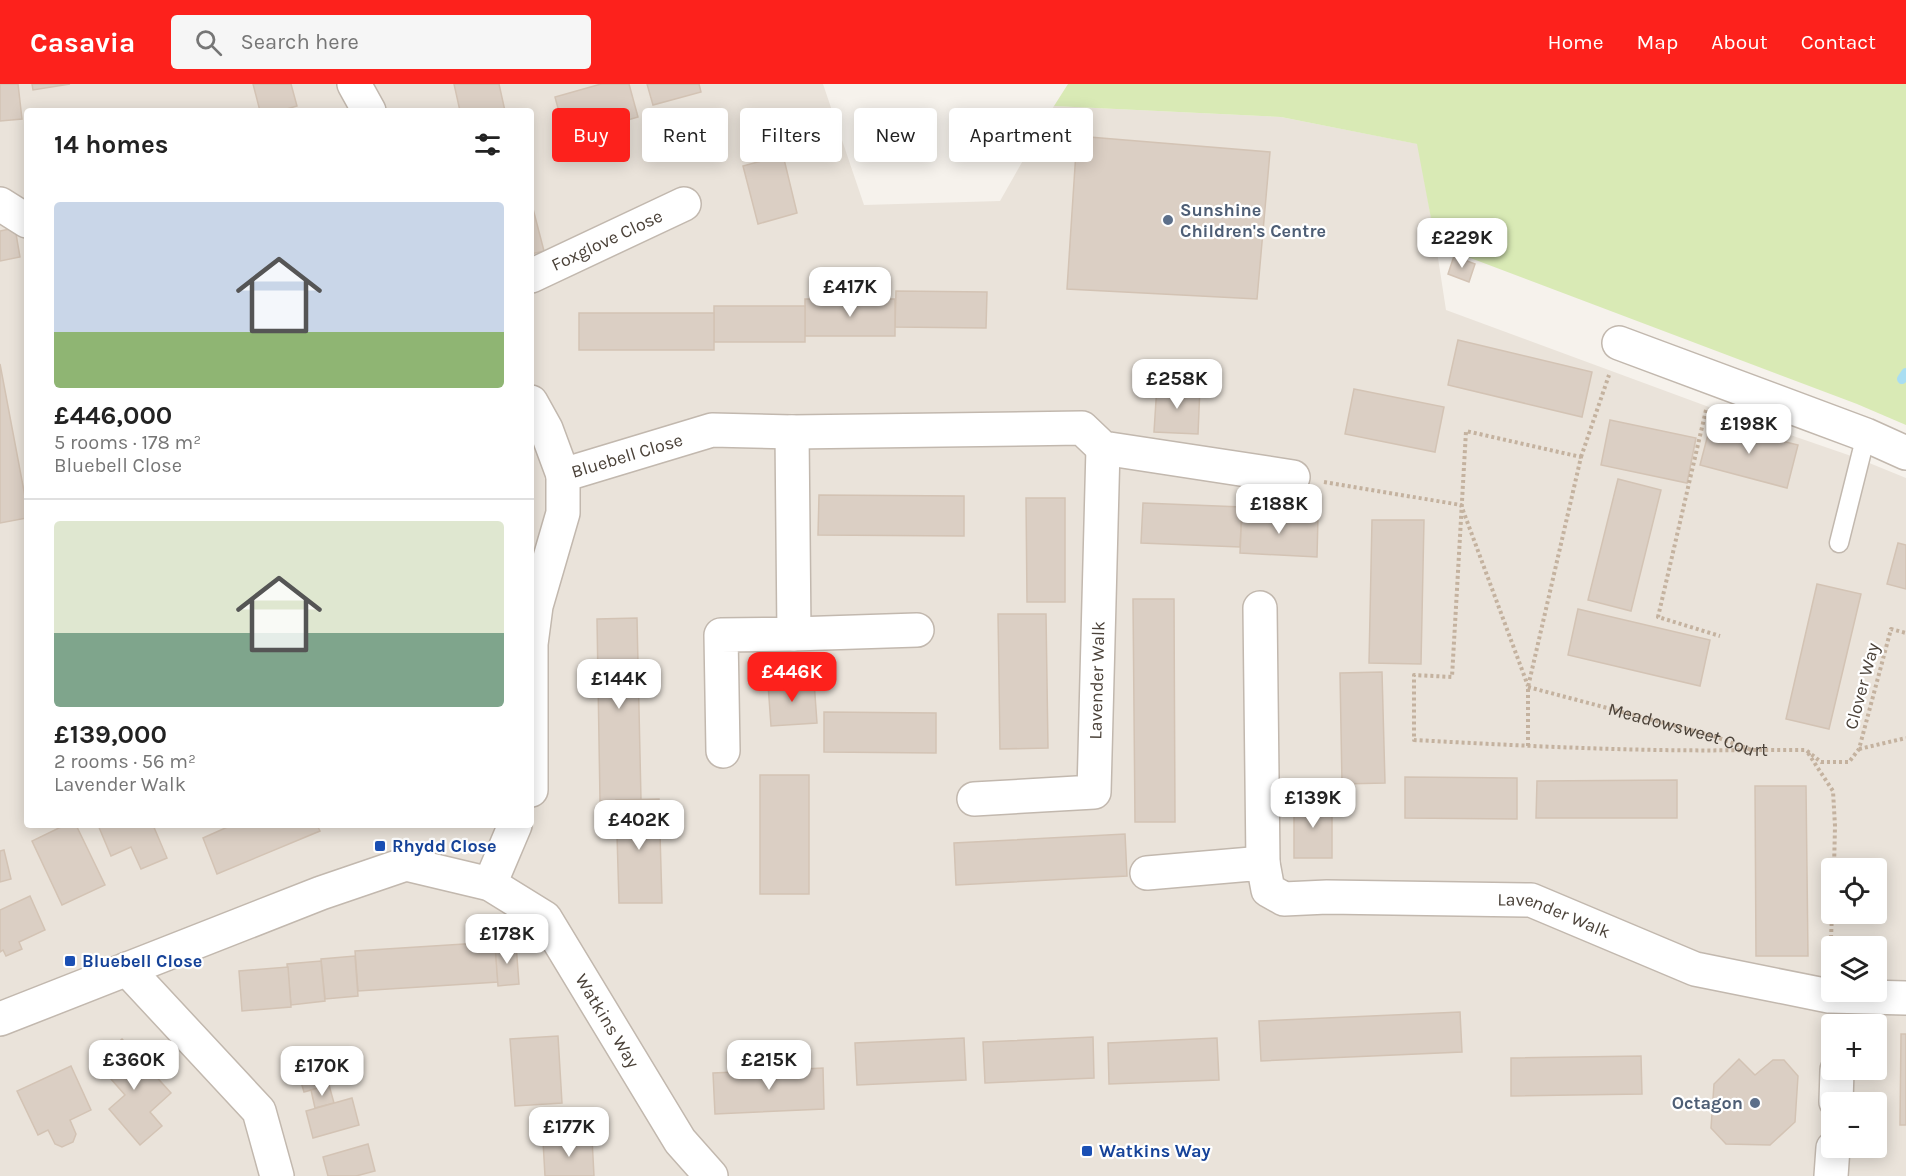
<!DOCTYPE html>
<meta charset="utf-8">
<style>
body{margin:0;font-family:Karla,sans-serif;background:#f6f6f6;color:#222;height:100vh;display:flex;flex-direction:column;font-size:22px;white-space:nowrap}
*{box-sizing:border-box;margin:0}
p{font-size:20px;color:#767676}
.icon{flex:none;width:33px;height:33px;fill:none;stroke:currentColor;stroke-width:2;stroke-linecap:round;stroke-linejoin:round}
.map{position:relative;flex:1;overflow:hidden}
.sheet{position:absolute;left:24px;top:24px;width:510px;height:720px;display:flex;flex-direction:column;background:#fff;border-radius:6px;box-shadow:0 3px 15px #0003}
.sheet>*{flex:none}
.top-card{position:absolute;left:552px;top:24px;width:570px;height:54px;display:flex;gap:12px}
.tools{position:absolute;left:1821px;top:774px;display:grid;gap:12px}
.tools a{display:grid;place-items:center;width:66px;height:66px;border-radius:6px;background:#fff;box-shadow:0 3px 15px #0003;font-size:30px}
.price{position:absolute;translate:-50% -51px;padding:0 14px;border-radius:12px;background:#fff;color:#222;font-size:20px;line-height:39px;filter:drop-shadow(0 2px 3px #0008)}
.price::after{content:'';position:absolute;left:50%;top:36px;width:18px;height:14px;margin-left:-9px;background:inherit;clip-path:polygon(0 0,100% 0,50% 100%)}
.price.selected{background:#fd211c;color:#fff}
ul{padding:0;list-style:none}
li{display:grid;align-content:center;gap:12px;height:318px;padding:0 30px}
li+li{border-top:2px solid #e0e0e0}
li span{display:grid;place-items:center;height:186px;border-radius:6px;color:#555}
li>.icon{margin-inline-start:auto}
span .icon{width:108px;height:108px;fill:#fffc;stroke-width:1}
li b{font-size:26px}
h2{display:flex;justify-content:space-between;align-items:center;height:72px;padding:0 30px;font-size:26px}
.tag{padding:0 21px;border-radius:6px;background:#fff;box-shadow:0 3px 15px #0003;font-size:21px;line-height:54px}
.tag.selected{background:#fd211c;color:#fff}
header{display:flex;align-items:center;gap:36px;box-sizing:border-box;height:84px;padding:0 30px;background:#fd211c;color:#fff}
header strong{font-size:28px}
nav{display:flex;gap:33px;margin-inline-start:auto;font-size:21px}
.search{width:420px;height:54px;background:#f6f6f6;display:flex;align-items:center;gap:15px;box-sizing:border-box;padding:0 21px;border-radius:6px;color:#767676;font-size:22px}
.map>svg:first-child{display:block}
.residential{fill:#eae3da;fill-rule:evenodd}
.green{fill:#d9eab5}
.lines{fill:none;stroke-linecap:round;stroke-linejoin:round}
.stream{stroke:#a9def2;stroke-width:10}
.building{fill:#dbcfc4;stroke:#d3c3b4;stroke-width:1.5}
.lane-casing{stroke:#c2b8ae;stroke-width:21}
.street-casing{stroke:#c2b8ae;stroke-width:36}
.path{stroke:#c4b29f;stroke-width:4;stroke-dasharray:3 3;stroke-linecap:butt}
.lane{stroke:#fff;stroke-width:18}
.street{stroke:#fff;stroke-width:33}
.service-dot{fill:#5c6f8a;stroke:#fff;stroke-width:2}
.transit-dot{fill:#1a4fb4;stroke:#fff;stroke-width:2}
.labels{text-anchor:middle;stroke-width:4.5;stroke-linejoin:round;paint-order:stroke}
.service-label{font-size:18px;font-weight:bold;fill:#4e5e75;stroke:#fff;text-anchor:start}
.street-label{font-size:18px;fill:#4b4239;stroke:#fff}
.transit-label{font-size:18px;font-weight:bold;fill:#164399;stroke:#fff;text-anchor:start}
</style>
<header>
<strong>Casavia</strong>
<div class="search"><svg class="icon" aria-label="search" viewBox="0 0 24 24"><circle cx="10" cy="10" r="6"/><path d="M15 15l6 6"/></svg>Search here</div>
<nav><a>Home</a><a>Map</a><a>About</a><a>Contact</a></nav>
</header>
<div class="map">
<svg width="1906" height="1092" viewBox="0 0 1906 1092">
<rect width="100%" height="100%" fill="#f6f2ec"/>
<path class="residential" d="M0,0H823L864,121L1000,117L1054,22L1281,33L1418,60L1436,161L1446,226L1709,323L1857,374L1906,394V1092H0ZM27,27H531V741H27ZM1832,784H1876V830H1832ZM1832,862H1876V908H1832ZM1832,940H1876V986H1832ZM1832,1018H1876V1064H1832Z"/>
<polygon class="green" points="1068,0 1906,0 1906,341 1857,320 1436,161 1417,60 1281,33 1054,22"/>
<g class="lines">
<polyline class="stream" points="1902,295 1906,289"/>
</g>
<g class="building">
<polygon points="0,0 18,0 22,35 0,37"/>
<polygon points="32,0 70,0 33,6"/>
<polygon points="253,0 291,0 297,22 280,27 260,27"/>
<polygon points="454,0 499,0 505,27 460,27"/>
<polygon points="601,0 629,0 638,33 566,54 555,13"/>
<polygon points="647,0 699,0 701,8 653,21"/>
<polygon points="1077,52 1270,68 1257,215 1067,205"/>
<polygon points="783,71 797,129 758,140 743,82"/>
<polygon points="531,117 544,167 531,170"/>
<polygon points="15,144 20,173 0,177 0,147"/>
<polygon points="1454,172 1475,180 1469,198 1448,190"/>
<polygon points="896,207 987,208 986,244 895,243"/>
<rect x="805" y="215" width="90" height="37"/>
<rect x="714" y="222" width="91" height="36"/>
<rect x="579" y="229" width="135" height="37"/>
<polygon points="1458,256 1592,288 1582,333 1448,301"/>
<polygon points="0,280 27,423 27,434 0,439"/>
<polygon points="1157,301 1200,303 1198,350 1154,348"/>
<polygon points="1354,305 1444,323 1435,368 1345,350"/>
<polygon points="1610,336 1696,354 1687,399 1601,381"/>
<polygon points="1711,339 1798,361 1787,404 1700,381"/>
<polygon points="1618,395 1661,406 1631,527 1588,516"/>
<polygon points="819,411 964,412 964,452 818,451"/>
<polygon points="1026,414 1065,414 1065,518 1027,518"/>
<polygon points="1143,419 1242,423 1240,463 1141,459"/>
<polygon points="1242,427 1318,433 1317,473 1240,469"/>
<polygon points="1372,436 1424,436 1421,580 1369,579"/>
<polygon points="1898,459 1906,461 1906,505 1887,500"/>
<polygon points="1817,500 1861,510 1829,645 1786,635"/>
<polygon points="1133,515 1174,515 1175,738 1135,738"/>
<polygon points="1578,525 1710,556 1700,602 1568,571"/>
<polygon points="998,530 1046,530 1048,664 1000,665"/>
<polygon points="637,534 641,716 600,717 597,535"/>
<polygon points="1382,588 1385,699 1342,700 1340,589"/>
<polygon points="814,597 817,639 771,642 768,600"/>
<polygon points="824,628 936,629 936,669 824,668"/>
<rect x="760" y="691" width="49" height="119"/>
<polygon points="1405,693 1517,694 1517,735 1405,734"/>
<polygon points="1677,696 1677,734 1536,734 1537,697"/>
<polygon points="1755,702 1806,702 1808,872 1756,872"/>
<polygon points="659,715 662,819 619,819 616,716"/>
<rect x="1294" y="716" width="38" height="58"/>
<polygon points="65,741 76,741 105,801 62,821 32,757"/>
<polygon points="98,741 153,741 167,774 141,785 131,763 111,772"/>
<polygon points="232,741 317,741 320,747 217,790 203,754"/>
<polygon points="1125,750 1127,792 956,801 954,759"/>
<polygon points="4,766 11,795 0,798 0,767"/>
<polygon points="30,812 45,846 19,858 22,865 6,872 3,866 0,868 0,826"/>
<polygon points="495,858 498,898 358,907 355,867"/>
<polygon points="516,860 519,900 498,902 495,861"/>
<polygon points="355,872 358,912 325,915 321,875"/>
<polygon points="321,877 325,917 291,921 287,880"/>
<polygon points="288,883 291,923 242,927 239,887"/>
<polygon points="1460,928 1462,968 1261,977 1259,937"/>
<polygon points="1901,950 1906,950 1906,1041 1900,1041"/>
<polygon points="558,952 562,1019 515,1022 510,955"/>
<polygon points="1093,953 1094,994 985,999 983,958"/>
<polygon points="964,954 966,996 857,1001 855,959"/>
<polygon points="1217,954 1219,996 1109,1000 1108,959"/>
<polygon points="122,955 171,1009 150,1028 162,1042 140,1061 109,1025 125,1011 96,978"/>
<polygon points="320,968 323,981 303,986 299,974"/>
<polygon points="1641,972 1642,1010 1511,1012 1511,974"/>
<polygon points="1739,975 1755,991 1773,976 1784,976 1798,992 1795,1038 1770,1061 1726,1060 1711,1044 1714,1000"/>
<polygon points="323,981 329,1001 304,1008 298,988"/>
<polygon points="71,982 91,1026 70,1036 76,1050 73,1058 62,1063 55,1060 48,1046 38,1051 17,1007"/>
<polygon points="823,984 824,1025 715,1030 713,989"/>
<polygon points="329,1001 334,1019 315,1024 311,1006"/>
<polygon points="352,1014 359,1041 313,1054 306,1027"/>
<polygon points="592,1054 594,1092 545,1092 543,1057"/>
<polygon points="368,1060 375,1087 356,1092 328,1092 323,1073"/>
</g>
<g class="lines">
<g class="lane-casing">
<polyline id="lane" points="1839,459 1866,351"/>
</g>
<g class="street-casing">
<g id="street">
<polyline points="354,0 369,27"/>
<polyline points="0,120 27,137"/>
<path id="s2" d="M531,192L684,120"/>
<polyline points="1619,259 1866,351 1906,369"/>
<polyline points="531,318 546,345 563,391"/>
<polyline points="1260,524 1263,779"/>
<polyline points="794,550 917,546"/>
<polyline points="723,667 721,551 794,550 792,348"/>
<path id="s3" d="M531,706V560L536,522L563,429V391L712,346L792,348L1082,344L1103,364L1293,393"/>
<path id="s4" d="M974,715L1094,708L1103,364"/>
<path id="s5" d="M1147,789L1263,779L1268,806L1284,815L1327,813L1531,816L1695,885L1829,912L1906,914"/>
<polyline points="490,800 515,741"/>
<polyline points="127,885 259,1027 277,1092"/>
<path id="s6" d="M0,935L321,809L406,780L490,800L545,834L680,1057L711,1092"/>
<polyline points="1836,1018 1837,986"/>
<polyline points="1831,1092 1833,1064"/>
</g>
</g>
<g class="path">
<polyline points="1706,326 1658,533 1720,552"/>
<polyline points="1581,373 1609,291"/>
<polyline points="1324,398 1461,421 1528,602"/>
<path id="s1" d="M1528,603L1713,652L1752,666H1806L1821,678H1849L1859,665L1891,545L1906,549"/>
<path d="M1528,662V603L1581,373L1466,347L1452,593L1414,591V656C1527,662 1639,668 1752,666"/>
<polyline points="1859,665 1906,654"/>
<polyline points="1808,669 1833,707 1835,742 1834,784"/>
<polyline points="1830,878 1832,830"/>
</g>
<use href="#lane" class="lane"/>
<use href="#street" class="street"/>
</g>
<g class="service-dot">
<circle cx="1168" cy="136" r="6"/>
<circle cx="1755" cy="1019" r="6"/>
</g>
<g class="transit-dot">
<rect x="374" y="756" width="12" height="12" rx="3"/>
<rect x="64" y="871" width="12" height="12" rx="3"/>
<rect x="1081" y="1061" width="12" height="12" rx="3"/>
</g>
<g class="labels">
<g class="service-label">
<text x="1180" y="132">Sunshine<tspan x="1180" dy="21">Children's Centre</tspan></text>
<text x="1743" y="1025" text-anchor="end">Octagon</text>
</g>
<g class="street-label">
<text dy="6" stroke="none"><textPath href="#s2" startOffset="84">Foxglove Close</textPath></text>
<text dy="6" stroke="none"><textPath href="#s3" startOffset="386">Bluebell Close</textPath></text>
<text dy="6" stroke="none"><textPath href="#s4" startOffset="232">Lavender Walk</textPath></text>
<text transform="translate(1862 602) rotate(-75)" y="6">Clover Way</text>
<text dy="6" stroke="none"><textPath href="#s1" startOffset="166">Meadowsweet Court</textPath></text>
<text dy="6" stroke="none"><textPath href="#s5" startOffset="435">Lavender Walk</textPath></text>
<text dy="6" stroke="none"><textPath href="#s6" startOffset="706">Watkins Way</textPath></text>
</g>
<g class="transit-label">
<text x="392" y="768">Rhydd Close</text>
<text x="82" y="883">Bluebell Close</text>
<text x="1099" y="1073">Watkins Way</text>
</g>
</g>
</svg>
<div class="tools">
<a><svg class="icon" aria-label="locate" viewBox="0 0 24 24"><circle cx="12" cy="12" r="6"/><path d="M12 2v4M12 18v4M2 12h4M18 12h4"/></svg></a>
<a><svg class="icon" aria-label="layers" viewBox="0 0 24 24"><path d="M12 4l9 5-9 5-9-5zM3 14l9 5 9-5"/></svg></a>
<a>+</a>
<a>−</a>
</div>
<b class="price" style="left:1462px;top:185px">£229K</b>
<b class="price" style="left:850px;top:234px">£417K</b>
<b class="price" style="left:1177px;top:326px">£258K</b>
<b class="price" style="left:1749px;top:371px">£198K</b>
<b class="price" style="left:1279px;top:451px">£188K</b>
<b class="price selected" style="left:792px;top:619px">£446K</b>
<b class="price" style="left:619px;top:626px">£144K</b>
<b class="price" style="left:1313px;top:745px">£139K</b>
<b class="price" style="left:639px;top:767px">£402K</b>
<b class="price" style="left:507px;top:881px">£178K</b>
<b class="price" style="left:134px;top:1007px">£360K</b>
<b class="price" style="left:769px;top:1007px">£215K</b>
<b class="price" style="left:322px;top:1013px">£170K</b>
<b class="price" style="left:569px;top:1074px">£177K</b>
<div class="top-card">
<a class="tag selected">Buy</a>
<a class="tag">Rent</a>
<a class="tag">Filters</a>
<a class="tag">New</a>
<a class="tag">Apartment</a>
</div>
<section class="sheet">
<h2>14 homes<svg class="icon" aria-label="filters" viewBox="0 0 24 24"><path d="M4 7h16M4 17h16"/><circle cx="9" cy="7" r="2"/><circle cx="15" cy="17" r="2"/></svg></h2>
<ul>
<li><span style="background:linear-gradient(#c9d6e8 70%,#8fb573 0)"><svg class="icon" aria-label="home" viewBox="0 0 24 24"><path d="M3 11l9-7 9 7M6 9v11h12V9"/></svg></span><div><b>£446,000</b><p>5 rooms · 178 m²</p><p>Bluebell Close</p></div></li>
<li><span style="background:linear-gradient(#dfe7d0 60%,#7fa58c 0)"><svg class="icon" aria-label="home" viewBox="0 0 24 24"><path d="M3 11l9-7 9 7M6 9v11h12V9"/></svg></span><div><b>£139,000</b><p>2 rooms · 56 m²</p><p>Lavender Walk</p></div></li>
</ul>
</section>
</div>
